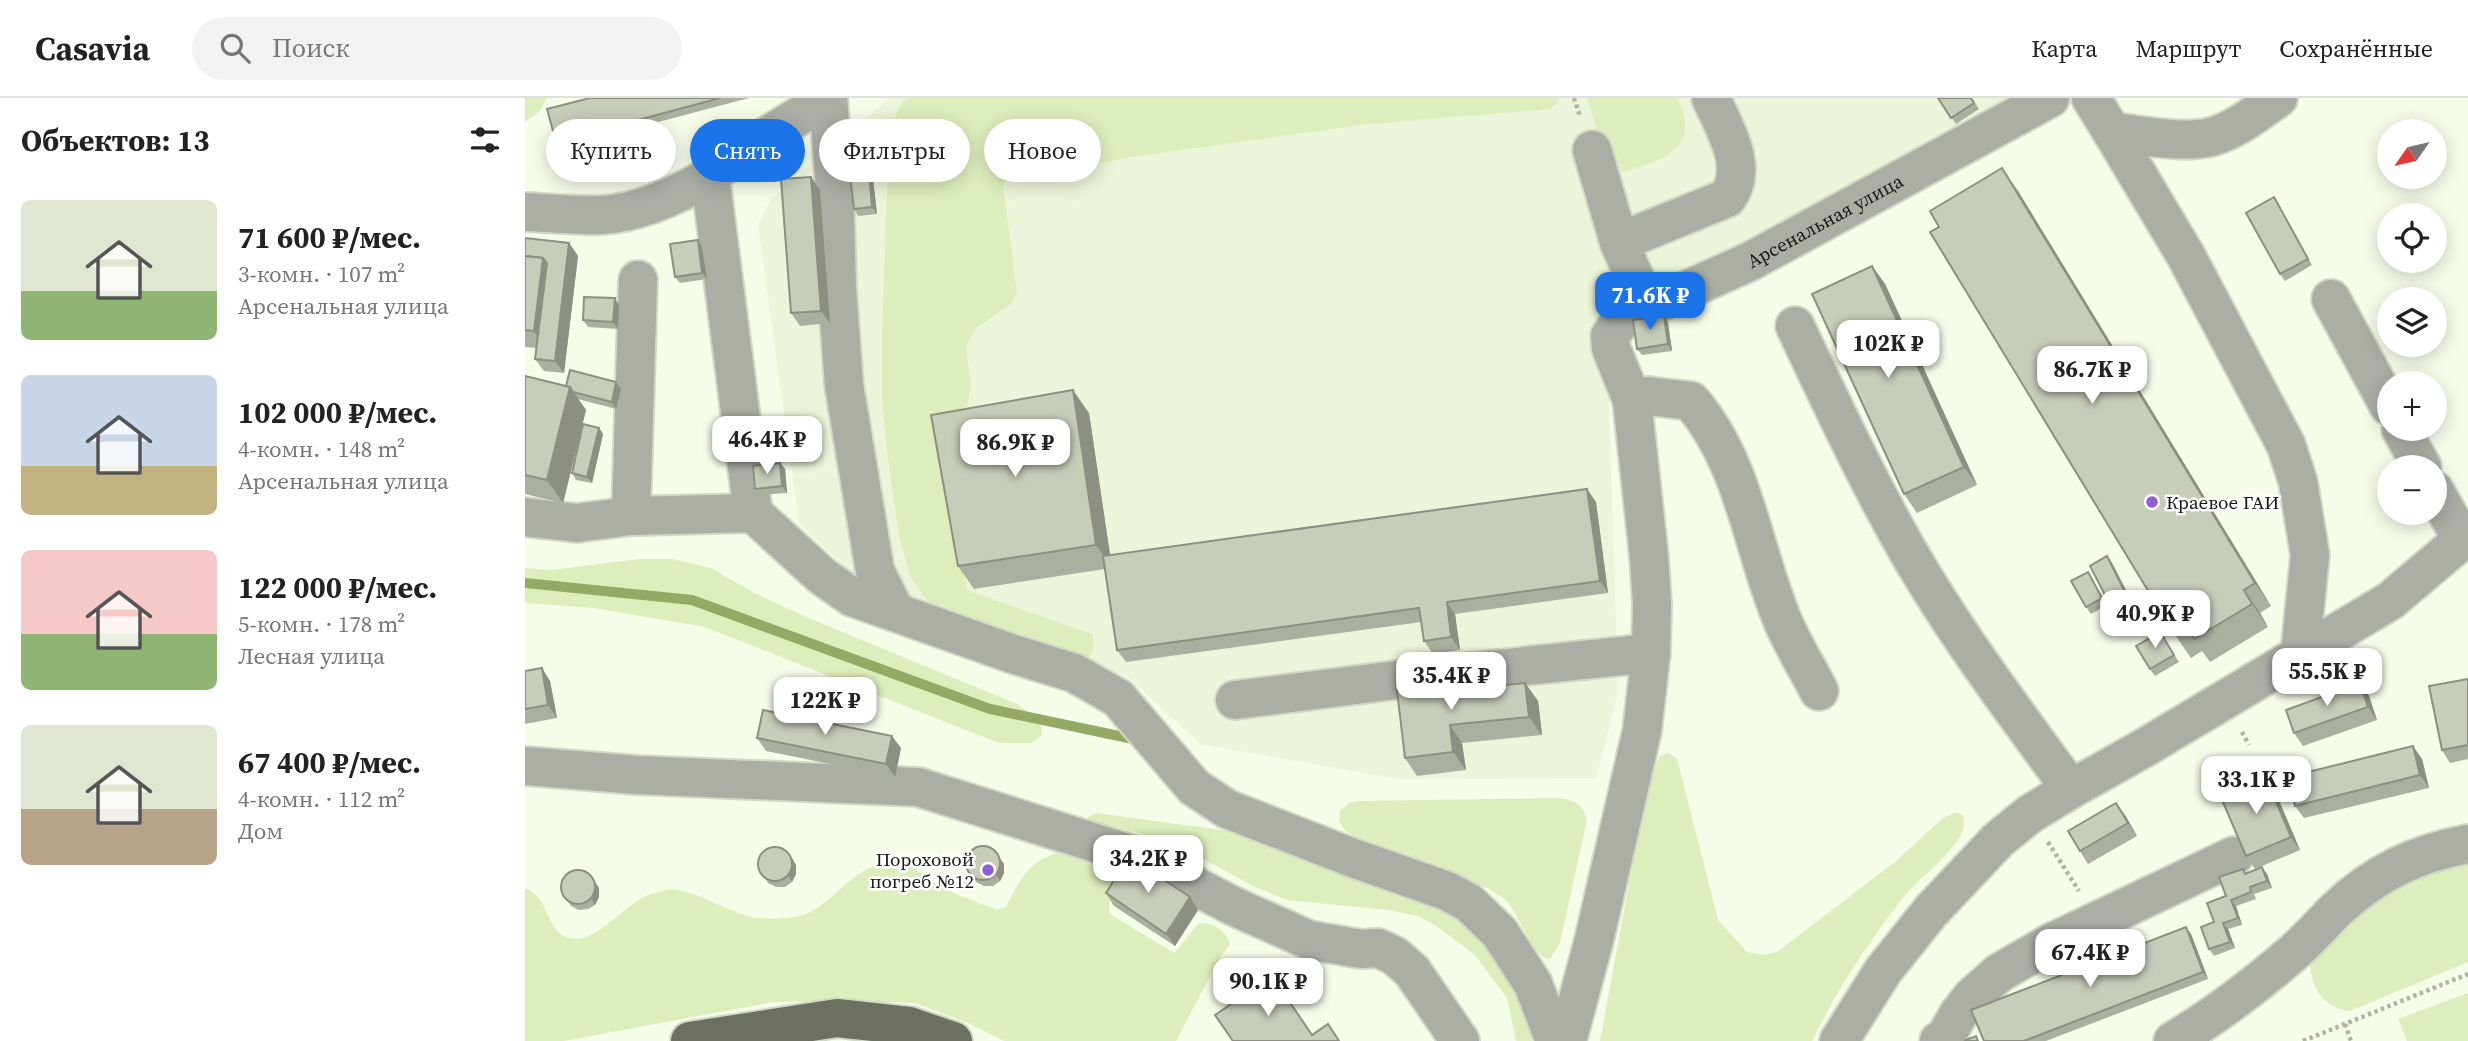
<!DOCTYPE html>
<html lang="ru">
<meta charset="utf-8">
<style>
body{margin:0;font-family:"Source Serif 4",serif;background:#f2f2f2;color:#222;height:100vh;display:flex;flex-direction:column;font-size:26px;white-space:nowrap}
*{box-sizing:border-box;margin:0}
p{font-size:23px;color:#767676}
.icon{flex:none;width:38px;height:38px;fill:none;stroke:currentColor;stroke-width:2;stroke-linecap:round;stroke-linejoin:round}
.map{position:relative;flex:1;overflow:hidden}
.details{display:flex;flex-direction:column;background:#fff;width:525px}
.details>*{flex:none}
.hud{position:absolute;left:21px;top:21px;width:665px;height:63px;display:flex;gap:14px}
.needle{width:46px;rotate:236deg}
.fabs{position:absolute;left:1852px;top:21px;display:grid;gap:14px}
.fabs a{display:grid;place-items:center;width:70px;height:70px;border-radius:50%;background:#fff;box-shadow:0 4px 18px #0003;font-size:35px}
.price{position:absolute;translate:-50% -60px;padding:0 16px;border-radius:14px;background:#fff;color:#222;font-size:23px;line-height:46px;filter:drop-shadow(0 2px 4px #0008)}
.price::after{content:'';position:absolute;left:50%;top:42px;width:21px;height:16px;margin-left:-10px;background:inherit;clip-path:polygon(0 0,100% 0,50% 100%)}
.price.on{background:#1a73e8;color:#fff}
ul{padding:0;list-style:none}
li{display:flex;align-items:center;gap:21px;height:175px;padding:0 21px}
li span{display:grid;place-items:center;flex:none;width:196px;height:140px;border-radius:10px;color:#555}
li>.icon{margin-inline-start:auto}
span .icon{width:84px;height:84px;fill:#fffc;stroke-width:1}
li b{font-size:30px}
h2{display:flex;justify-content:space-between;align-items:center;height:84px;padding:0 21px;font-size:30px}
.pill{padding:0 24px;border-radius:32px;background:#fff;box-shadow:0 4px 18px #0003;font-size:24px;line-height:63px}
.pill.on{background:#1a73e8;color:#fff}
header{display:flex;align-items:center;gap:42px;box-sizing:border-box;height:98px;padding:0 35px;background:#fff;border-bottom:2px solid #e0e0e0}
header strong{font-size:33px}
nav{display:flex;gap:38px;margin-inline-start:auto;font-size:24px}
.search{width:490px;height:63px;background:#f2f2f2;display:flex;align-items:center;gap:18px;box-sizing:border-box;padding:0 24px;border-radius:38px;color:#767676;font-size:26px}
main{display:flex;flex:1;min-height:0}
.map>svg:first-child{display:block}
.built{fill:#ecf5d9}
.green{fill:#deedbc}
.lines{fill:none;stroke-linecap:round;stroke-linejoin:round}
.stream{stroke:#95a864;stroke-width:10}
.minor-casing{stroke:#d1d8c6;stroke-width:42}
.major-casing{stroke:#d1d8c6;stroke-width:42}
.path{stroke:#aeb4a4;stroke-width:4.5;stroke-dasharray:3.5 3.5;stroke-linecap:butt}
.minor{stroke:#abaea5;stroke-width:38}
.major{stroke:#6b7061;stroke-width:38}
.wall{fill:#aab09f}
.shaded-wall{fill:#8b9082}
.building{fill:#c6cdb9;stroke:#8b9082;stroke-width:2}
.poi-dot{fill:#915cd4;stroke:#fff;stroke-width:2.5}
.labels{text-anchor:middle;stroke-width:5;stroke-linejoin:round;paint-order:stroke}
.street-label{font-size:19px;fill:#161811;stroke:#fff}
.poi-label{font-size:19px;fill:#161811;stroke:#fff;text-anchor:start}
</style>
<header>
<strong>Casavia</strong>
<div class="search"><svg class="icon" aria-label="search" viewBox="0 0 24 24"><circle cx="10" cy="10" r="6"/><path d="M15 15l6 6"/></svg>Поиск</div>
<nav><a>Карта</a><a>Маршрут</a><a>Сохранённые</a></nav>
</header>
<main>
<section class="details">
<h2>Объектов: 13<svg class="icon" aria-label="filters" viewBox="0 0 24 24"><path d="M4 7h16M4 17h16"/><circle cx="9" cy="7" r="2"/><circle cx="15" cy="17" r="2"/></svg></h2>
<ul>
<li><span style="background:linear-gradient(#dfe7d0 65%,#8fb573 0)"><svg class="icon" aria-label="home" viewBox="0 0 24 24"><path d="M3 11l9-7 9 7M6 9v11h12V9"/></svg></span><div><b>71 600 ₽/мес.</b><p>3-комн. · 107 m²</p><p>Арсенальная улица</p></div></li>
<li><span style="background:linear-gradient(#c9d6e8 65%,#c2b280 0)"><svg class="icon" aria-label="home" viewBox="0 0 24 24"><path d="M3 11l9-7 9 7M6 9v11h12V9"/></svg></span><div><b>102 000 ₽/мес.</b><p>4-комн. · 148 m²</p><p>Арсенальная улица</p></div></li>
<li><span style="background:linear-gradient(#f6c9c9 60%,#8fb573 0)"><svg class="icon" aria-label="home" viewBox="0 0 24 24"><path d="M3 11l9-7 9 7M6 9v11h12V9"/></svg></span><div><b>122 000 ₽/мес.</b><p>5-комн. · 178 m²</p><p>Лесная улица</p></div></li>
<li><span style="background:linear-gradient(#dfe7d0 60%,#b9a48a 0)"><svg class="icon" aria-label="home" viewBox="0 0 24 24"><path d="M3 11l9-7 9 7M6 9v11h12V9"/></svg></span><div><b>67 400 ₽/мес.</b><p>4-комн. · 112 m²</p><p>Дом</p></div></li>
</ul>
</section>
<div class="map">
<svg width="1943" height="943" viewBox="0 0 1943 943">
<rect width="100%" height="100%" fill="#f5fce8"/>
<polygon class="built" points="365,0 1486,0 1082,237 1093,595 1071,680 873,681 675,646 601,577 365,513 274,425 233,127 247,100"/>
<g class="green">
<polygon points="0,0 22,0 15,13 0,24"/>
<path d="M383,0H1033V5L1025,11L844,26L613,58L483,81L478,87L492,195L486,206L451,230L441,248L446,289L441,314L414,341L442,492L567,536C570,547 570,553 561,562L420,517L404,505L385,478L374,439L363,360L357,303V233L364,33L377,4Z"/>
<path d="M1062,0H1152C1177,50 1140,62 1098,74C1076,62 1070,23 1062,0Z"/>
<polygon points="114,461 147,461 186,470 229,495 281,519 492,606 516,623 517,637 506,645 474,645 180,529 69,510 0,505 0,470 26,472"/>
<path d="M1143,655L1151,660L1154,668L1193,822L1222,854L1238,857L1252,854L1370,764L1418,720L1431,714L1438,717C1441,728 1437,737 1430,746C1415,766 1393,781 1377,801C1343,845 1311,893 1287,943H1075L1113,737L1129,670L1135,658Z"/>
<path d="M1030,700C1049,702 1056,703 1062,722L1035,845L1025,861C1004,858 996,814 978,800C954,781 926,781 898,772C872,763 846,746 821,734L814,723L815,713L824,705L834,703Z"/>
<polygon points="571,715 711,734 893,800 948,827 995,890 1007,943 991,943 982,900 950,857 913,829 893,818 864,812 762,802 728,788 646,743 564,723 563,719"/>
<path d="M534,754L576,770L588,778C590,792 582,802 585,816L649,855L674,825C688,824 702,833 705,846L694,861L651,943H479L443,925L390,905L312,903L248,904L39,943H0V790C26,800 19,832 44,840C69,848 99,807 121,798C127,795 135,794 142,792C164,787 208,818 233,820C246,821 269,821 281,816C312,803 333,761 371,765C389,766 399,779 413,787C431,797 453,804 472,812L481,809C496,780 502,765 534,754Z"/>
<path d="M1943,755V864L1825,913C1797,910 1784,887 1785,860L1856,792Z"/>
<polygon points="1943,895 1943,943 1882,943 1873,921"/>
</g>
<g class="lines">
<polyline class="stream" points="0,485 167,502 465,611 613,642"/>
<g class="minor-casing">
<g id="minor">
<polyline points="303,0 215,55 185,78 228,415 297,478 327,499 488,556 549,575 593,600 669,689 702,711 828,760 922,793 944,805 975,835 1008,886 1030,943"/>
<polyline points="303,0 309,78 312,191 319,287 350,473 370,513"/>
<path d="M1566,0L1587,34C1618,37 1656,46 1686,39C1711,32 1733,14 1753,0"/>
<polyline points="1587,34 1661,158 1761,347 1773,384 1785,457 1775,556"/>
<polyline points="1067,52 1094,144 1123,210"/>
<path d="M0,114C25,115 52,118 77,117C115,115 153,97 185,78"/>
<path d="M1094,144L1202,100C1225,69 1199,30 1186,0"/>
<polyline points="1806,201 1864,308"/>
<path d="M1270,228C1305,302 1340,377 1380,448C1429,534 1488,612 1546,691"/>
<path d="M1107,302L1123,298L1166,303C1221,367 1227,452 1259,526C1269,549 1283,571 1294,593"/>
<polyline points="1876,331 1897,369"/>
<polyline points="1909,392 1937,441"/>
<polyline points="106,418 113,182"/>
<polyline points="0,419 52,425 106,418 228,415"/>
<polyline points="710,602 895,579 1126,555"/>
<polyline points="0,668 112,677 393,689 615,759 708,808 784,842 836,851 853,850 870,858 887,873 935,943"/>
<path id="s1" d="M1042,943L1069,842L1117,633L1126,555L1127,505L1124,459L1107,302L1086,250L1085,238L1097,221L1226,163L1525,0"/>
<polyline points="1314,943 1358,873 1406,813 1473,742 1505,716 1546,691 1619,650 1865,503 1943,437"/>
<polyline points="1414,943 1420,940 1433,917 1447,899 1474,875 1526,845 1709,758"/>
<path d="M1648,943C1692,917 1731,887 1769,854C1784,841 1797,826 1811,812C1850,775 1890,756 1943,746"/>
</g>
</g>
<g class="major-casing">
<polyline id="major" points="165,943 312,920 384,928 428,943"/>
</g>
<g class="path">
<polyline points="1049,0 1055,18"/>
<polyline points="1717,634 1724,647"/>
<polyline points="1523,744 1554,793"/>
<polyline points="1820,926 1826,943"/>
<polyline points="1778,943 1943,876"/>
</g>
<use href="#minor" class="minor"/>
<use href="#major" class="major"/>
</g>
<g class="wall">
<polygon points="65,0 224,0 35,50 31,44"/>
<polygon points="1413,0 1447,0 1454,11 1431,26"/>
<polygon points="79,43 83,50 86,70 62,73 58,66"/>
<polygon points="348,81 352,116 333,118 329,111"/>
<polygon points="295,92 305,225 275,228 266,215"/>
<polygon points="1493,93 1746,508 1735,515 1743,529 1685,564 1677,553 1666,560 1650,537 1414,129"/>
<polygon points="1753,106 1787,167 1760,183 1755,176"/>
<polygon points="0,140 44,145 53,158 39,275 19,273 10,261 11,250 0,249"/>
<polygon points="177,149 182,181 155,185 150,179"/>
<polygon points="1347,168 1360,186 1452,387 1392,415 1379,396"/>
<polygon points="94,207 93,231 63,229 58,222"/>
<polygon points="1139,218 1143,225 1147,253 1117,257 1112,251"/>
<polygon points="0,278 41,288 96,291 91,311 53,301 61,312 38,405 0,396"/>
<polygon points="564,315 585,457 1071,404 1083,495 930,516 935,552 908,556 899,543 896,524 601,564 592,552 580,471 449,491 433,468"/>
<polygon points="74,330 78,336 67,385 51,382 47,375"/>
<polygon points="255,365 260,371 262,395 235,397 230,391"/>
<polygon points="1587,465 1605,500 1588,509 1583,503"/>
<polygon points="1567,480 1582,507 1566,516 1561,509"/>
<polygon points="1635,534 1654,564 1630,578 1625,571"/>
<polygon points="0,573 25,583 32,620 0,626"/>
<polygon points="1943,581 1943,661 1925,665 1917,652"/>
<polygon points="1000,585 1013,603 1017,637 937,645 941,672 892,678 880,660 929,592"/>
<polygon points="1844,598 1852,622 1778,648 1769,635"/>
<polygon points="232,640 376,650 370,679 241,653"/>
<polygon points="1897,661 1904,690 1779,720 1770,708"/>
<polygon points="1740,678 1749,691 1775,752 1730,771 1721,758"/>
<polygon points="1600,717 1612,738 1563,766 1555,753"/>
<polygon points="469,752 479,766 479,775 475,783 468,788 459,788 451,784 442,770"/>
<polygon points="267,760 271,767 271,776 267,784 260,789 251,789 243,785 239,778"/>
<polygon points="1718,771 1721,775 1742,776 1747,790 1729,796 1731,801 1711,808 1717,827 1703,831 1710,850 1689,858 1684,851 1689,824"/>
<polygon points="74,790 74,799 70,807 63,811 54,812 46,808 37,794"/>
<polygon points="581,795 673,812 650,848 589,808"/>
<polygon points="1666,836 1683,881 1521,943 1459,943"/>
</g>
<g class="shaded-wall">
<polygon points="79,43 83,50 86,70 81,64"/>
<polygon points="1477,70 1493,93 1746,508 1730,485"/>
<polygon points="344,75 348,81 352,116 347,109"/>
<polygon points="286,79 295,92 305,225 296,213"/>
<polygon points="173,142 177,149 182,181 177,175"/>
<polygon points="44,145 53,158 39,275 30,263"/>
<polygon points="18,160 30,178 21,252 9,233"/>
<polygon points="1347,168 1360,186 1452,387 1439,369"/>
<polygon points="90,200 94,207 93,231 88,224"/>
<polygon points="1139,218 1143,225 1147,253 1143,246"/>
<polygon points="91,284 96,291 91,311 87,304"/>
<polygon points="45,289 61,312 38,405 22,382"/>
<polygon points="548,292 564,315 587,470 571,447"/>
<polygon points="74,330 78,336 67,385 62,379"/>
<polygon points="255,365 260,371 262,395 257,388"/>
<polygon points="1062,391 1071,404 1083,495 1075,483"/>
<polygon points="1582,458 1587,465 1605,500 1600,494"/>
<polygon points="1719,492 1735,515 1743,529 1727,506"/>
<polygon points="922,504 930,516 935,552 926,539"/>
<polygon points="17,570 25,583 32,620 23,607"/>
<polygon points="919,578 932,596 920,593"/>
<polygon points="1000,585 1013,603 1017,637 1004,619"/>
<polygon points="1835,585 1844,598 1852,622 1843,609"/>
<polygon points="925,627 937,645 941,672 928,654"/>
<polygon points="367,638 376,650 370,679 361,666"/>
<polygon points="1888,648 1897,661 1904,690 1895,677"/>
<polygon points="1740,678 1749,691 1775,752 1766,739"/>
<polygon points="1591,705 1600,717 1612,738 1603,725"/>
<polygon points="262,753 271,767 271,776 267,784 263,777"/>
<polygon points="474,760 479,766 479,775 475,783 471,776"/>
<polygon points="1737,769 1742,776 1747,790 1742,783"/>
<polygon points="65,776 74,790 74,799 70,807 66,800"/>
<polygon points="665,799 673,812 650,848 641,836"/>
<polygon points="1706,802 1711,808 1717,827 1713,820"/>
<polygon points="1698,825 1703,831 1710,850 1705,844"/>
<polygon points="1661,829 1666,836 1683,881 1678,874"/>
</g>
<g class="building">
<polygon points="65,0 195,0 31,44 22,11"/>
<polygon points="1413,0 1446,0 1449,5 1426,20"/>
<polygon points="79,43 81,64 58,66 55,46"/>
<polygon points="1477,70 1730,485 1719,492 1727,506 1669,541 1662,529 1650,537 1405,134 1414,129 1405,113"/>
<polygon points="344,75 347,109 329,111 325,77"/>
<polygon points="286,79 296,213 266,215 256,81"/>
<polygon points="1749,99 1783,161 1755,176 1721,115"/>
<polygon points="0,140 44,145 30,263 10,261 22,165 18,160 0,158"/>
<polygon points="173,142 177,175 150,179 145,146"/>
<polygon points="0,158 18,160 9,233 0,232"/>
<polygon points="1347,168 1439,369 1379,396 1287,196"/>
<polygon points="59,199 90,200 88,224 58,222"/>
<polygon points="1139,218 1143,246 1112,251 1108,222"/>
<polygon points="45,272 91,284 87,304 48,294 45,289 41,288"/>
<polygon points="0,278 45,289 22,382 0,377"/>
<polygon points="548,292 571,447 433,468 406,317"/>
<polygon points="58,326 74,330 62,379 47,375"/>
<polygon points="255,365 257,388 230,391 228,368"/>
<polygon points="1062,391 1075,483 922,504 926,539 899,543 894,510 592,552 578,458"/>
<polygon points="1582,458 1600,494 1583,503 1565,468"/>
<polygon points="1563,474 1577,500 1561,509 1546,483"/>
<polygon points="1635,534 1649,557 1625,571 1611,548"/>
<polygon points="17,570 23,607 0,611 0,573"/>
<polygon points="919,578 920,593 1000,585 1004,619 925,627 928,654 880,660 871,584"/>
<polygon points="1943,581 1943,647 1917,652 1904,588"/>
<polygon points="1835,585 1843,609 1769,635 1761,612"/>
<polygon points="238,612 367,638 361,666 232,640"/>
<polygon points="1888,648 1895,677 1770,708 1763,679"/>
<polygon points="1740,678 1766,739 1721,758 1695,697"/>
<polygon points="1591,705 1603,725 1555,753 1543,733"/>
<circle cx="458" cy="765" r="17"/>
<circle cx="250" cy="766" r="17"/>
<polygon points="604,759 665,799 641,836 581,795"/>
<polygon points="1737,769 1742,783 1725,789 1726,794 1706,802 1713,820 1698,825 1705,844 1684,851 1676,829 1689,824 1682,805 1701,798 1694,779 1718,771 1720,776"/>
<circle cx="53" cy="789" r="17"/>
<polygon points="1661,829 1678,874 1499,943 1459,943 1446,912"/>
<polygon points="747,878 787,937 803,926 814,943 708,943 690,917"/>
<polygon points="1451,938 1453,943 1439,943"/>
</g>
<g class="poi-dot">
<circle cx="1627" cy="404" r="7"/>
<circle cx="463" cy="772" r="7"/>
</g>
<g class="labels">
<g class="street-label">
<text dy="7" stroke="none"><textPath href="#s1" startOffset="966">Арсенальная улица</textPath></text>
</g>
<g class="poi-label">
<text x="1641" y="411">Краевое ГАИ</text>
<text x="449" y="768" text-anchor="end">Пороховой<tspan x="449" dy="22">погреб №12</tspan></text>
</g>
</g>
</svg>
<div class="fabs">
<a><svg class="needle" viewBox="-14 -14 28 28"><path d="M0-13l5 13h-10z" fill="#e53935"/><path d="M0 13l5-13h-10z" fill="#767676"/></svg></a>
<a><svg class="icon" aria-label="locate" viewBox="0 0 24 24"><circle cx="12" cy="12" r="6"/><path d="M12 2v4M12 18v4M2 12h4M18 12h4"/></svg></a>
<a><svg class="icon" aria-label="layers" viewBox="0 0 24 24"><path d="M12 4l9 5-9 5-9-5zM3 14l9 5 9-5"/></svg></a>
<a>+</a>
<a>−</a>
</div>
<b class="price on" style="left:1125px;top:234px">71.6K ₽</b>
<b class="price" style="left:1363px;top:282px">102K ₽</b>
<b class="price" style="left:1567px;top:308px">86.7K ₽</b>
<b class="price" style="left:242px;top:378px">46.4K ₽</b>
<b class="price" style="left:490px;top:381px">86.9K ₽</b>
<b class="price" style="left:1630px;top:552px">40.9K ₽</b>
<b class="price" style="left:1802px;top:610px">55.5K ₽</b>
<b class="price" style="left:926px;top:614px">35.4K ₽</b>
<b class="price" style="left:300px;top:639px">122K ₽</b>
<b class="price" style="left:1731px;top:718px">33.1K ₽</b>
<b class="price" style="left:623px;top:797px">34.2K ₽</b>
<b class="price" style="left:1565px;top:891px">67.4K ₽</b>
<b class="price" style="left:743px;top:920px">90.1K ₽</b>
<div class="hud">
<a class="pill">Купить</a>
<a class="pill on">Снять</a>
<a class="pill">Фильтры</a>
<a class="pill">Новое</a>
</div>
</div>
</main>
